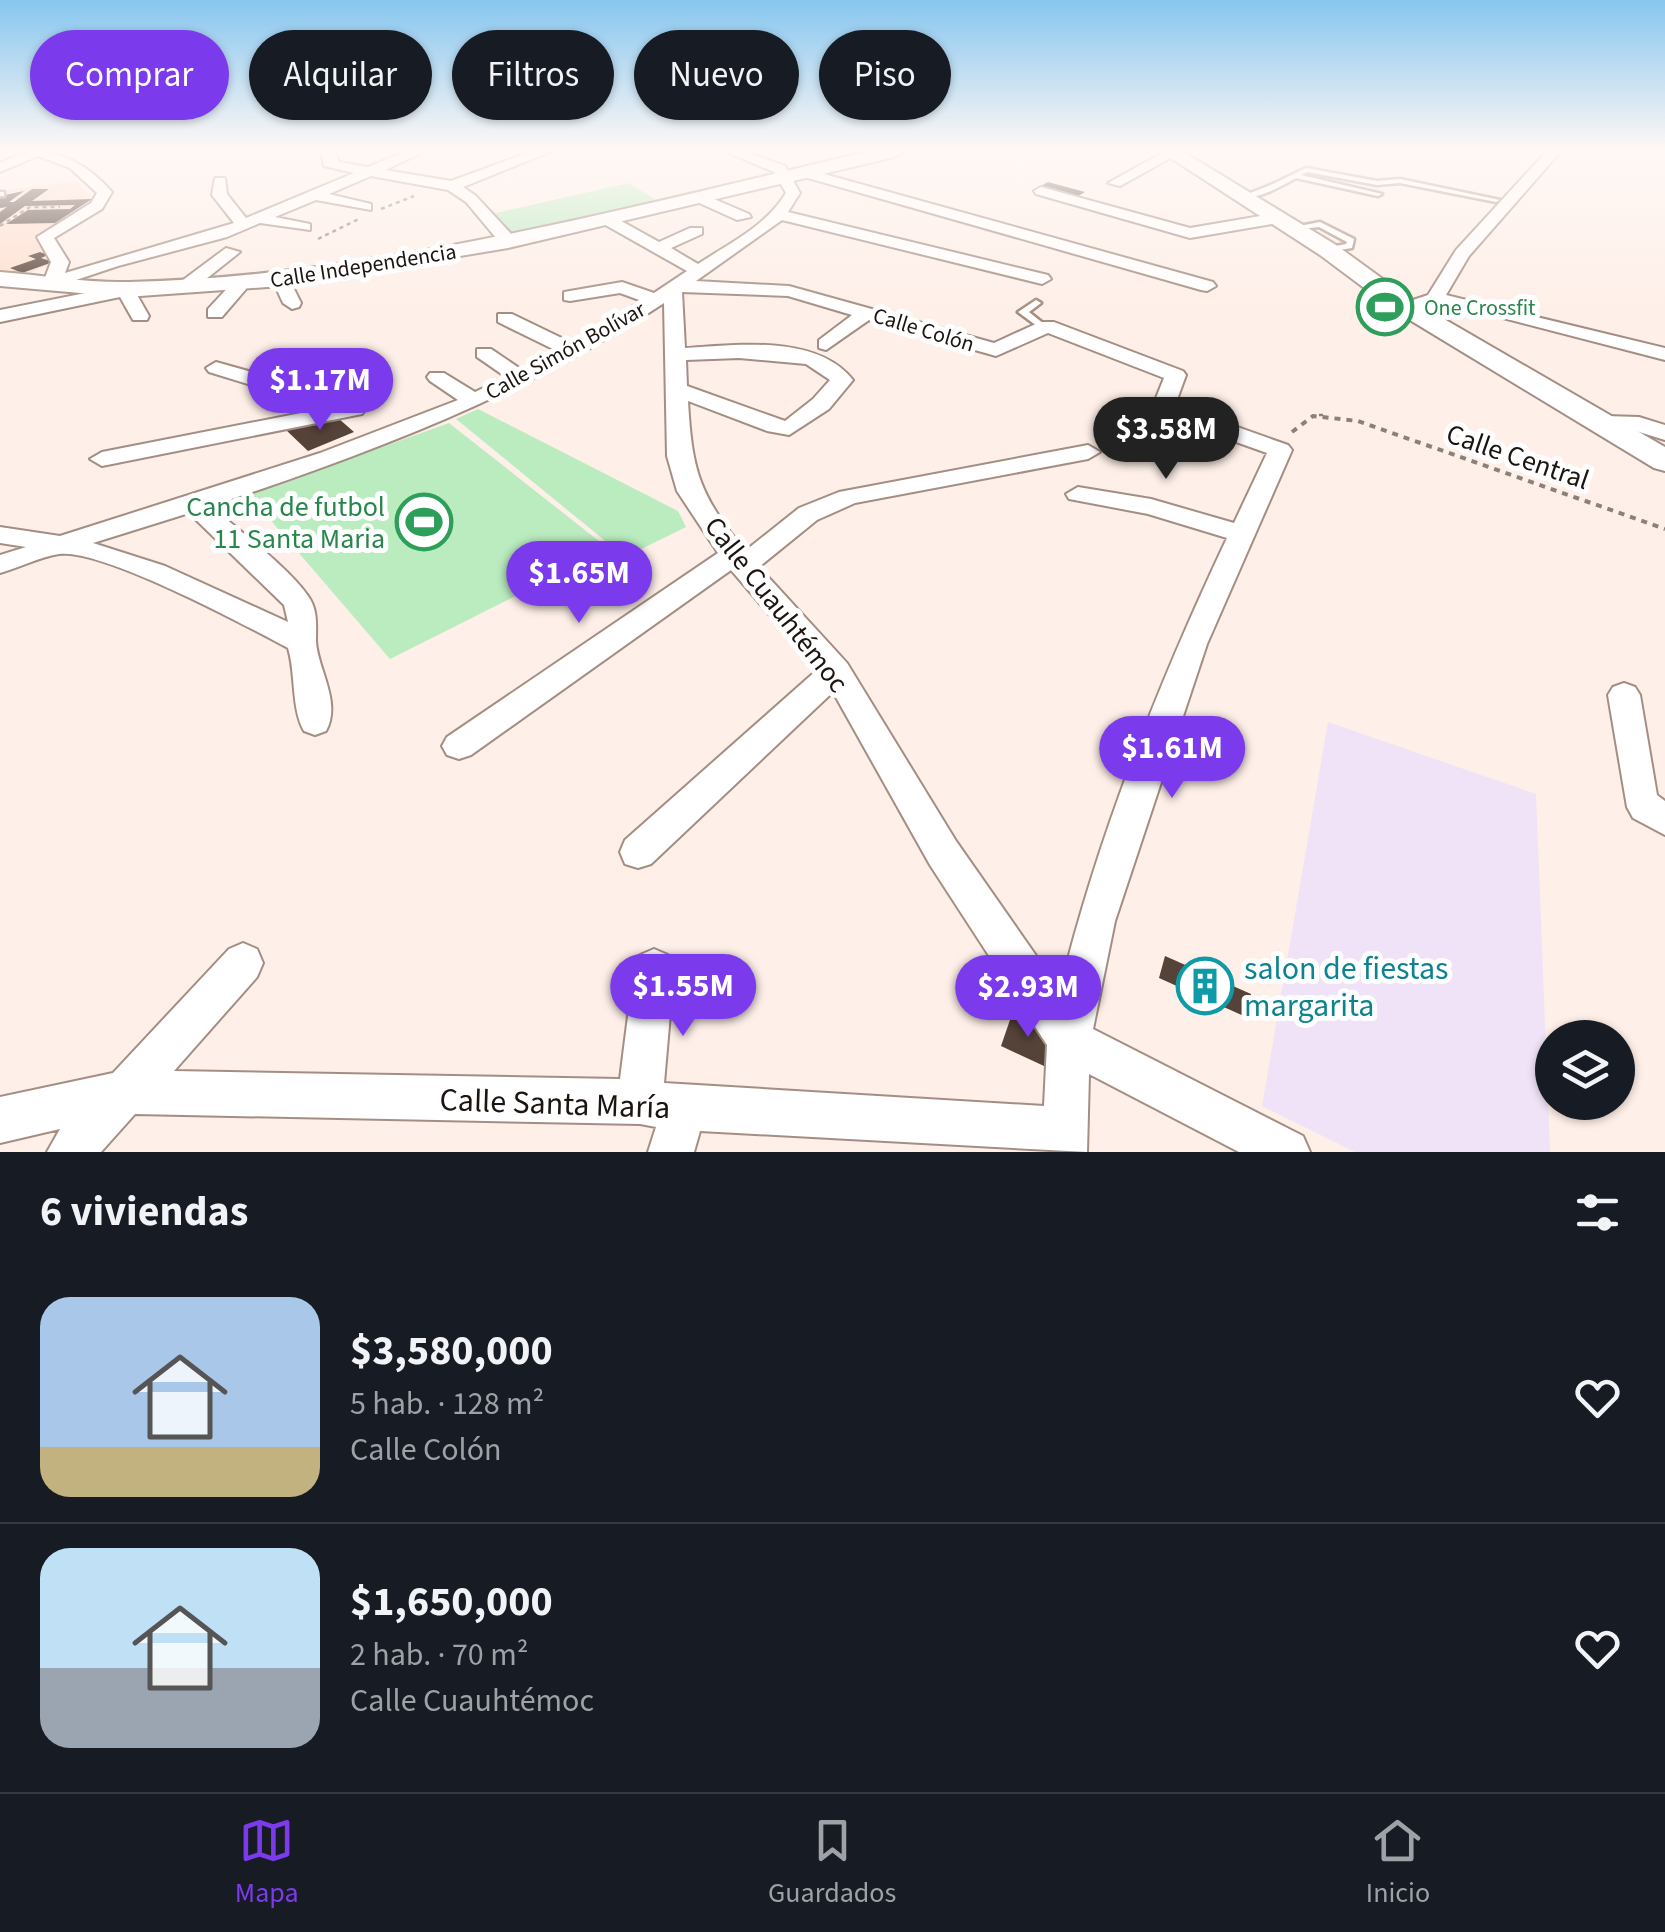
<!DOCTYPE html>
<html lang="es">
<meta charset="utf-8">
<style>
body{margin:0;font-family:"Source Sans 3",sans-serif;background:#242831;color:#f1f3f6;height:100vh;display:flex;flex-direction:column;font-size:38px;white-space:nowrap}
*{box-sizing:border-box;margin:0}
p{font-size:32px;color:#9ea1a6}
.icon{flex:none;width:55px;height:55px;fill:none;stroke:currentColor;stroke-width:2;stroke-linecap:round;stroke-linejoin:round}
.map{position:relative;height:1152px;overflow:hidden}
.side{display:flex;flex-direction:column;background:#171b24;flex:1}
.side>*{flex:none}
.hud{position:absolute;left:30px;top:30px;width:1000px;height:90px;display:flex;gap:20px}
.tools{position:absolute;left:1535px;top:1020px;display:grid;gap:20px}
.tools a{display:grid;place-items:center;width:100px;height:100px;border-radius:50%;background:#171b24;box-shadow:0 2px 8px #0004;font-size:50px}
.price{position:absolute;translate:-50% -85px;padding:0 22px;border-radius:35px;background:#7c3aed;color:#fff;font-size:32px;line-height:65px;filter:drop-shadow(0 2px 5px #0008)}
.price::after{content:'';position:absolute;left:50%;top:60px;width:30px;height:22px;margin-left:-15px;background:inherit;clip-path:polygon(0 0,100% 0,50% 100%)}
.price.active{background:#222;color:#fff}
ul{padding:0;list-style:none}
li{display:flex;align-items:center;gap:30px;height:250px;padding:0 40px}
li+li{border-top:2px solid #363941}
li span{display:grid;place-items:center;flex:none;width:280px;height:200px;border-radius:30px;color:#555}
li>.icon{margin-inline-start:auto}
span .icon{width:120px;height:120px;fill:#fffc;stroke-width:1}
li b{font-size:42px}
h2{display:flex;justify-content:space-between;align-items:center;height:120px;padding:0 40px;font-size:42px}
.pill{padding:0 35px;border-radius:45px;background:#171b24;box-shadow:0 2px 8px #0004;font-size:35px;line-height:90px}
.pill.active{background:#7c3aed;color:#fff}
.menu{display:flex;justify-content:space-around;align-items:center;height:140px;border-top:2px solid #363941;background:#171b24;font-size:28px;color:#9ea1a6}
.menu a{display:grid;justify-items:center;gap:5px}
.menu .active{color:#7c3aed}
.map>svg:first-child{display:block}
.commercial{fill:#f0e3f7}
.built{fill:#fedece}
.green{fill:#baecbf}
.building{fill:#554238}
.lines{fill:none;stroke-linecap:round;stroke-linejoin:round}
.lane-casing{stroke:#a48e83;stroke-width:5}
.street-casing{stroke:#a48e83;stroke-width:4}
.secondary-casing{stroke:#a48e83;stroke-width:4}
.path-far1{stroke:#8c807b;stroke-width:2.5;stroke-dasharray:4 4;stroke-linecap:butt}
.path{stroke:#8c807b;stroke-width:4;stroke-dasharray:6 6;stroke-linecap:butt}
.lane{fill:#fff;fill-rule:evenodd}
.street{fill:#fff;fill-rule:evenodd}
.secondary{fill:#fff;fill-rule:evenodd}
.labels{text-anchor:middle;stroke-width:10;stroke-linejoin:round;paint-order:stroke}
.far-street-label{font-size:22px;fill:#1c1410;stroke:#fff}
.far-leisure-label{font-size:22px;fill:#27864d;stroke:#fff;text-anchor:start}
.street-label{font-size:28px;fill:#1c1410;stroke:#fff}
.leisure-label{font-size:28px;fill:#27864d;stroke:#fff;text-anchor:end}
.near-culture-label{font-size:32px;fill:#0d838f;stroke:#fff;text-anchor:start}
.near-street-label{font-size:32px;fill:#1c1410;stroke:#fff}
</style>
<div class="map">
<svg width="1665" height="1152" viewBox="0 0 1665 1152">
<rect width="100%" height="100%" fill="#feefe8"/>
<polygon class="commercial" points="1328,722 1536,794 1550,1152 1355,1152 1262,1106"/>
<polygon class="built" points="76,181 92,199 39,234 53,263 27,274 0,273 0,191"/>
<g class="green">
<polygon points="629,183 659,202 512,237 487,215"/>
<polygon points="478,409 678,511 686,527 625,557 456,419"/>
<polygon points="449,423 609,549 390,659 249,495"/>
</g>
<g class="building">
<polygon points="1048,182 1085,192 1075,198 1037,188"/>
<polygon points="32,189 49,189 32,201 92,199 55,223 6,224 28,210 70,209 75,205 25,206 0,224 0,212 7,207 0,208 0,196 24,191 9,202 14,202"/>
<polygon points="40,252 48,255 41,258 53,262 22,273 10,268 36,259 28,256"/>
<polygon points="338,418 354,432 308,451 286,430"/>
<polygon points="1165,956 1251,994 1246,1017 1159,978"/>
<polygon points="1012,1014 1053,1032 1044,1066 1001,1046"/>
</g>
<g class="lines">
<g class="lane-casing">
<g id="lane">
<path d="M1306,168L1377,181L1400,179L1500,200L1496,202L1400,183L1377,185L1307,172L1301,175L1382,194L1378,196L1296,178C1280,187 1257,200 1240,197L1273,184Z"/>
<rect x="0" y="192" width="4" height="4"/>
<polygon points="1320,222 1354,239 1352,248 1325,252 1325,248 1346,244 1347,242 1319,227 1293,230 1289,228"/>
<polygon points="1036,300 1041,303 1029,312 1044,324 1044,328 1041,329 1018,312"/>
</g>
</g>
<g class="street-casing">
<g id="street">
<path d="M27,151C63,151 88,165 112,192L102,209L54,238L69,262L65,273L234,223L212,195L215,178H225L227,194L246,218L354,173L324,166L321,151H335L339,162L368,167L407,151H426L385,170L451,181L533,151H552L463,187L476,196L514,237V245H502L466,202L448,190L371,176L329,194L371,204V210L316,200L275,217L310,224V230L260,223L227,237L118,266L52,288L43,283L51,262L37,237L91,203L97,193L70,168L38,156L0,172V163Z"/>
<path d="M724,151H743L785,166L800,193L788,212L1048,275L1051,279L1042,284L782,220L696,281L789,286L994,343L1040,322H1054L1183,371L1186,375L1175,405L1288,445L1292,450L1207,644L1115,921L1093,1029L1303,1136L1310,1152H1239L1089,1074L1087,1152L700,1131L694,1152H648L656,1127L640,1124L135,1114L101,1152H47L60,1129L0,1143V1097L113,1073L229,949L243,943L257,949L263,963L257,977L174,1071L620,1079L634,969L640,955L654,949L668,955L674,969L664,1083L1044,1106L1047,1045L930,865L833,692L651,864L638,868L625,864L620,852L625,840L817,670L731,570L471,755L459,759L447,755L442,746L447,737L718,553L677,491L667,456L664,303C524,395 371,453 211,506C239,531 288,567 308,596C318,610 316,625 316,641C317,668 342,702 326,731L315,735L304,731C291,708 296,674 288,648C247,626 101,548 59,554C39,557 19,568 0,573V555L26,547L0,543V527L60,536L320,453L458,400L430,381L427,377L430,373H444L475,392L506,377L477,357V349H491L522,370L557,351L498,322V314H512L572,343L642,301L620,293L570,301L564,300V292L622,282L654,293L687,271L602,223V217H614L659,242L690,228H702V234L671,248L698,264C730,243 766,226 786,193L774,172ZM682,292L788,296L852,315L819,340V348L826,350L869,320L996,356L1048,333L1164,378L1152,408L1155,413L1267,453L1234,523L1151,499L1078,487L1066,494L1069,499L1148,514L1227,538C1159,682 1098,835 1060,990L956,841L847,663L759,567L817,520L855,503L1088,459L1100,452L1088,445L839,492L799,508L745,551C700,495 692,473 688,401L767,431L789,435L829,409L853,380C817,334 737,345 685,348ZM739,358L806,364L830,380L813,399L785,421L687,386L686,360ZM189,513L284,605L288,622L165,566L93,543Z"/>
<polygon points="1166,151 1183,151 1120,186 1108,183"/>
<polygon points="1547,151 1561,151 1469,256 1446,295 1665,348 1665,360 1472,310 1435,305 1404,312 1395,306 1428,295 1456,250"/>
<polygon points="806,169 1213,282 1216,286 1207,291 1201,290 801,176 801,170"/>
<polygon points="1041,187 1190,228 1278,213 1286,218 1278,223 1190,238 1036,194 1034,191"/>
<polygon points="700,193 749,214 751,217 737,220 695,201 692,198"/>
<polygon points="226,248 240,252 191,291 179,291 179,283"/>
<polygon points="281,274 287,275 301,303 299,307 292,309 283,303 272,279"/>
<polygon points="240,280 246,281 246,289 222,317 208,317 208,309 234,281"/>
<polygon points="126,285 132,286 149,316 147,320 133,320 120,297 0,322 0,310"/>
<polygon points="353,352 373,358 388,377 362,414 102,466 90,459 102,452 347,404 367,377 352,364 258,387 209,372 206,368 216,362 259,374"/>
<polygon points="1605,416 1639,417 1665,425 1665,440 1636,431 1597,428 1594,423"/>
<polygon points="1624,683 1635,687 1640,695 1657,795 1665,801 1665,835 1633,818 1627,807 1608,695 1613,687"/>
</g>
</g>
<g class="secondary-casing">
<g id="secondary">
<path d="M871,151H904L895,157L508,248L281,286L126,297L0,286V272C42,275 87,283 129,282C380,276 628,207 871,151Z"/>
<polygon points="1160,151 1182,151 1336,245 1413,301 1665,447 1665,471 1654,468 1395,311 1320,255"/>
</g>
</g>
<g class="path-far1">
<polyline points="381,209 414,196"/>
<polyline points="0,226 30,207 60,207"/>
<polyline points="318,239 359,219"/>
<polyline points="1319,415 1326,415"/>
</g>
<polyline class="path" points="1292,432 1313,416 1358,421 1665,529"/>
<use href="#lane" class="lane"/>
<use href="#street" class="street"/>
<use href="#secondary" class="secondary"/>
</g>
<linearGradient id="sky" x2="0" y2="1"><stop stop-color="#87c6ef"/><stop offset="0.48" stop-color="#fff8f5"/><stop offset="1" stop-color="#fff8f5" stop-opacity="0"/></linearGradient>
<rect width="1665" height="312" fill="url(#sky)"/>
<defs>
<g id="stadium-ring" transform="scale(2.875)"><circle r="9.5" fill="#fff" stroke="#2e9e5b" stroke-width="1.5"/><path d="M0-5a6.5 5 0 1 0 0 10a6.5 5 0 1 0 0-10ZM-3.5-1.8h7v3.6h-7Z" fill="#2e9e5b"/></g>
<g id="building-ring" transform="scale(2.875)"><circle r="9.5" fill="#fff" stroke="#0f9aa8" stroke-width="1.5"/><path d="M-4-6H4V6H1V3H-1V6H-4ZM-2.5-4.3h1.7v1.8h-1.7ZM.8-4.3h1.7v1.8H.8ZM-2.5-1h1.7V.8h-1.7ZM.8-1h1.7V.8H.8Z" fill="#0f9aa8"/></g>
</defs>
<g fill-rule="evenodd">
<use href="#stadium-ring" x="1385" y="307"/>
<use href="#stadium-ring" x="424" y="522"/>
<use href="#building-ring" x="1205" y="986"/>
</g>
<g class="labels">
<g class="far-street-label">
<text transform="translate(363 265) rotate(-9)" y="8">Calle Independencia</text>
<text transform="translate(924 329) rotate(17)" y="8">Calle Colón</text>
<text transform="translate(565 350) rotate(-29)" y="8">Calle Simón Bolívar</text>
</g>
<g class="far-leisure-label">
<text x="1424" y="315">One Crossfit</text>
</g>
<g class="street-label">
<text transform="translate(1518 456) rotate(19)" y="10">Calle Central</text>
<text transform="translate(777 604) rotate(52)" y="10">Calle Cuauhtémoc</text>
</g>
<g class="leisure-label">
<text x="385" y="516">Cancha de futbol<tspan x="385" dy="32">11 Santa Maria</tspan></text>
</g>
<g class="near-culture-label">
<text x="1244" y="979">salon de fiestas<tspan x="1244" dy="37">margarita</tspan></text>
</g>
<g class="near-street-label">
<text transform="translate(555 1103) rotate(2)" y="11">Calle Santa María</text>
</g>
</g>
</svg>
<div class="tools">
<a><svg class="icon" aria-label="layers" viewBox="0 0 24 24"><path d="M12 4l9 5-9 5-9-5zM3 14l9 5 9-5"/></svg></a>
</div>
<b class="price" style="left:320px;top:433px">$1.17M</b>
<b class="price active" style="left:1166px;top:482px">$3.58M</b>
<b class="price" style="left:579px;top:626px">$1.65M</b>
<b class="price" style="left:1172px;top:801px">$1.61M</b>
<b class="price" style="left:683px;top:1039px">$1.55M</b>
<b class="price" style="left:1028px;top:1040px">$2.93M</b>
<div class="hud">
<a class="pill active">Comprar</a>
<a class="pill">Alquilar</a>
<a class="pill">Filtros</a>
<a class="pill">Nuevo</a>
<a class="pill">Piso</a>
</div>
</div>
<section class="side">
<h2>6 viviendas<svg class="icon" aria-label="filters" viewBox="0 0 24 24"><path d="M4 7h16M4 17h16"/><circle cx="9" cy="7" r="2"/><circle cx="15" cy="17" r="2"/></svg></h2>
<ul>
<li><span style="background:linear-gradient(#a9c7e8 75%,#c2b280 0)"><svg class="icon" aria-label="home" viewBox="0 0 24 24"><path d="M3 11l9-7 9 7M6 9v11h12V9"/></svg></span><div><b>$3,580,000</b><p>5 hab. · 128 m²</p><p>Calle Colón</p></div><svg class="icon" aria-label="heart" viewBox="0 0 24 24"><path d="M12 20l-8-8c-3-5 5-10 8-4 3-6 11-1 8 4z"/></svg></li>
<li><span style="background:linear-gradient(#bfe0f5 60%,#9aa5b1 0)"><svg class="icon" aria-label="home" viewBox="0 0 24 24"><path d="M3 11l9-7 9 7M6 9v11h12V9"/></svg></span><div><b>$1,650,000</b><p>2 hab. · 70 m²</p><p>Calle Cuauhtémoc</p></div><svg class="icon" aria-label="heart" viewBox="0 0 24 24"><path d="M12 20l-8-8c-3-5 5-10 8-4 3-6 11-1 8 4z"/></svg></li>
</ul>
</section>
<nav class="menu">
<a class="active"><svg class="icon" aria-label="map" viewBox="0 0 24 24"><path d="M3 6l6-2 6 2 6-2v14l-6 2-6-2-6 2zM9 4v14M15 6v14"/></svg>Mapa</a>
<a><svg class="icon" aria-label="saved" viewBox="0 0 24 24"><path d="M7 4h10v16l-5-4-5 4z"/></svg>Guardados</a>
<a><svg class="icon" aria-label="home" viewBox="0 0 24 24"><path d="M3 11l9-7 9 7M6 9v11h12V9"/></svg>Inicio</a>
</nav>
